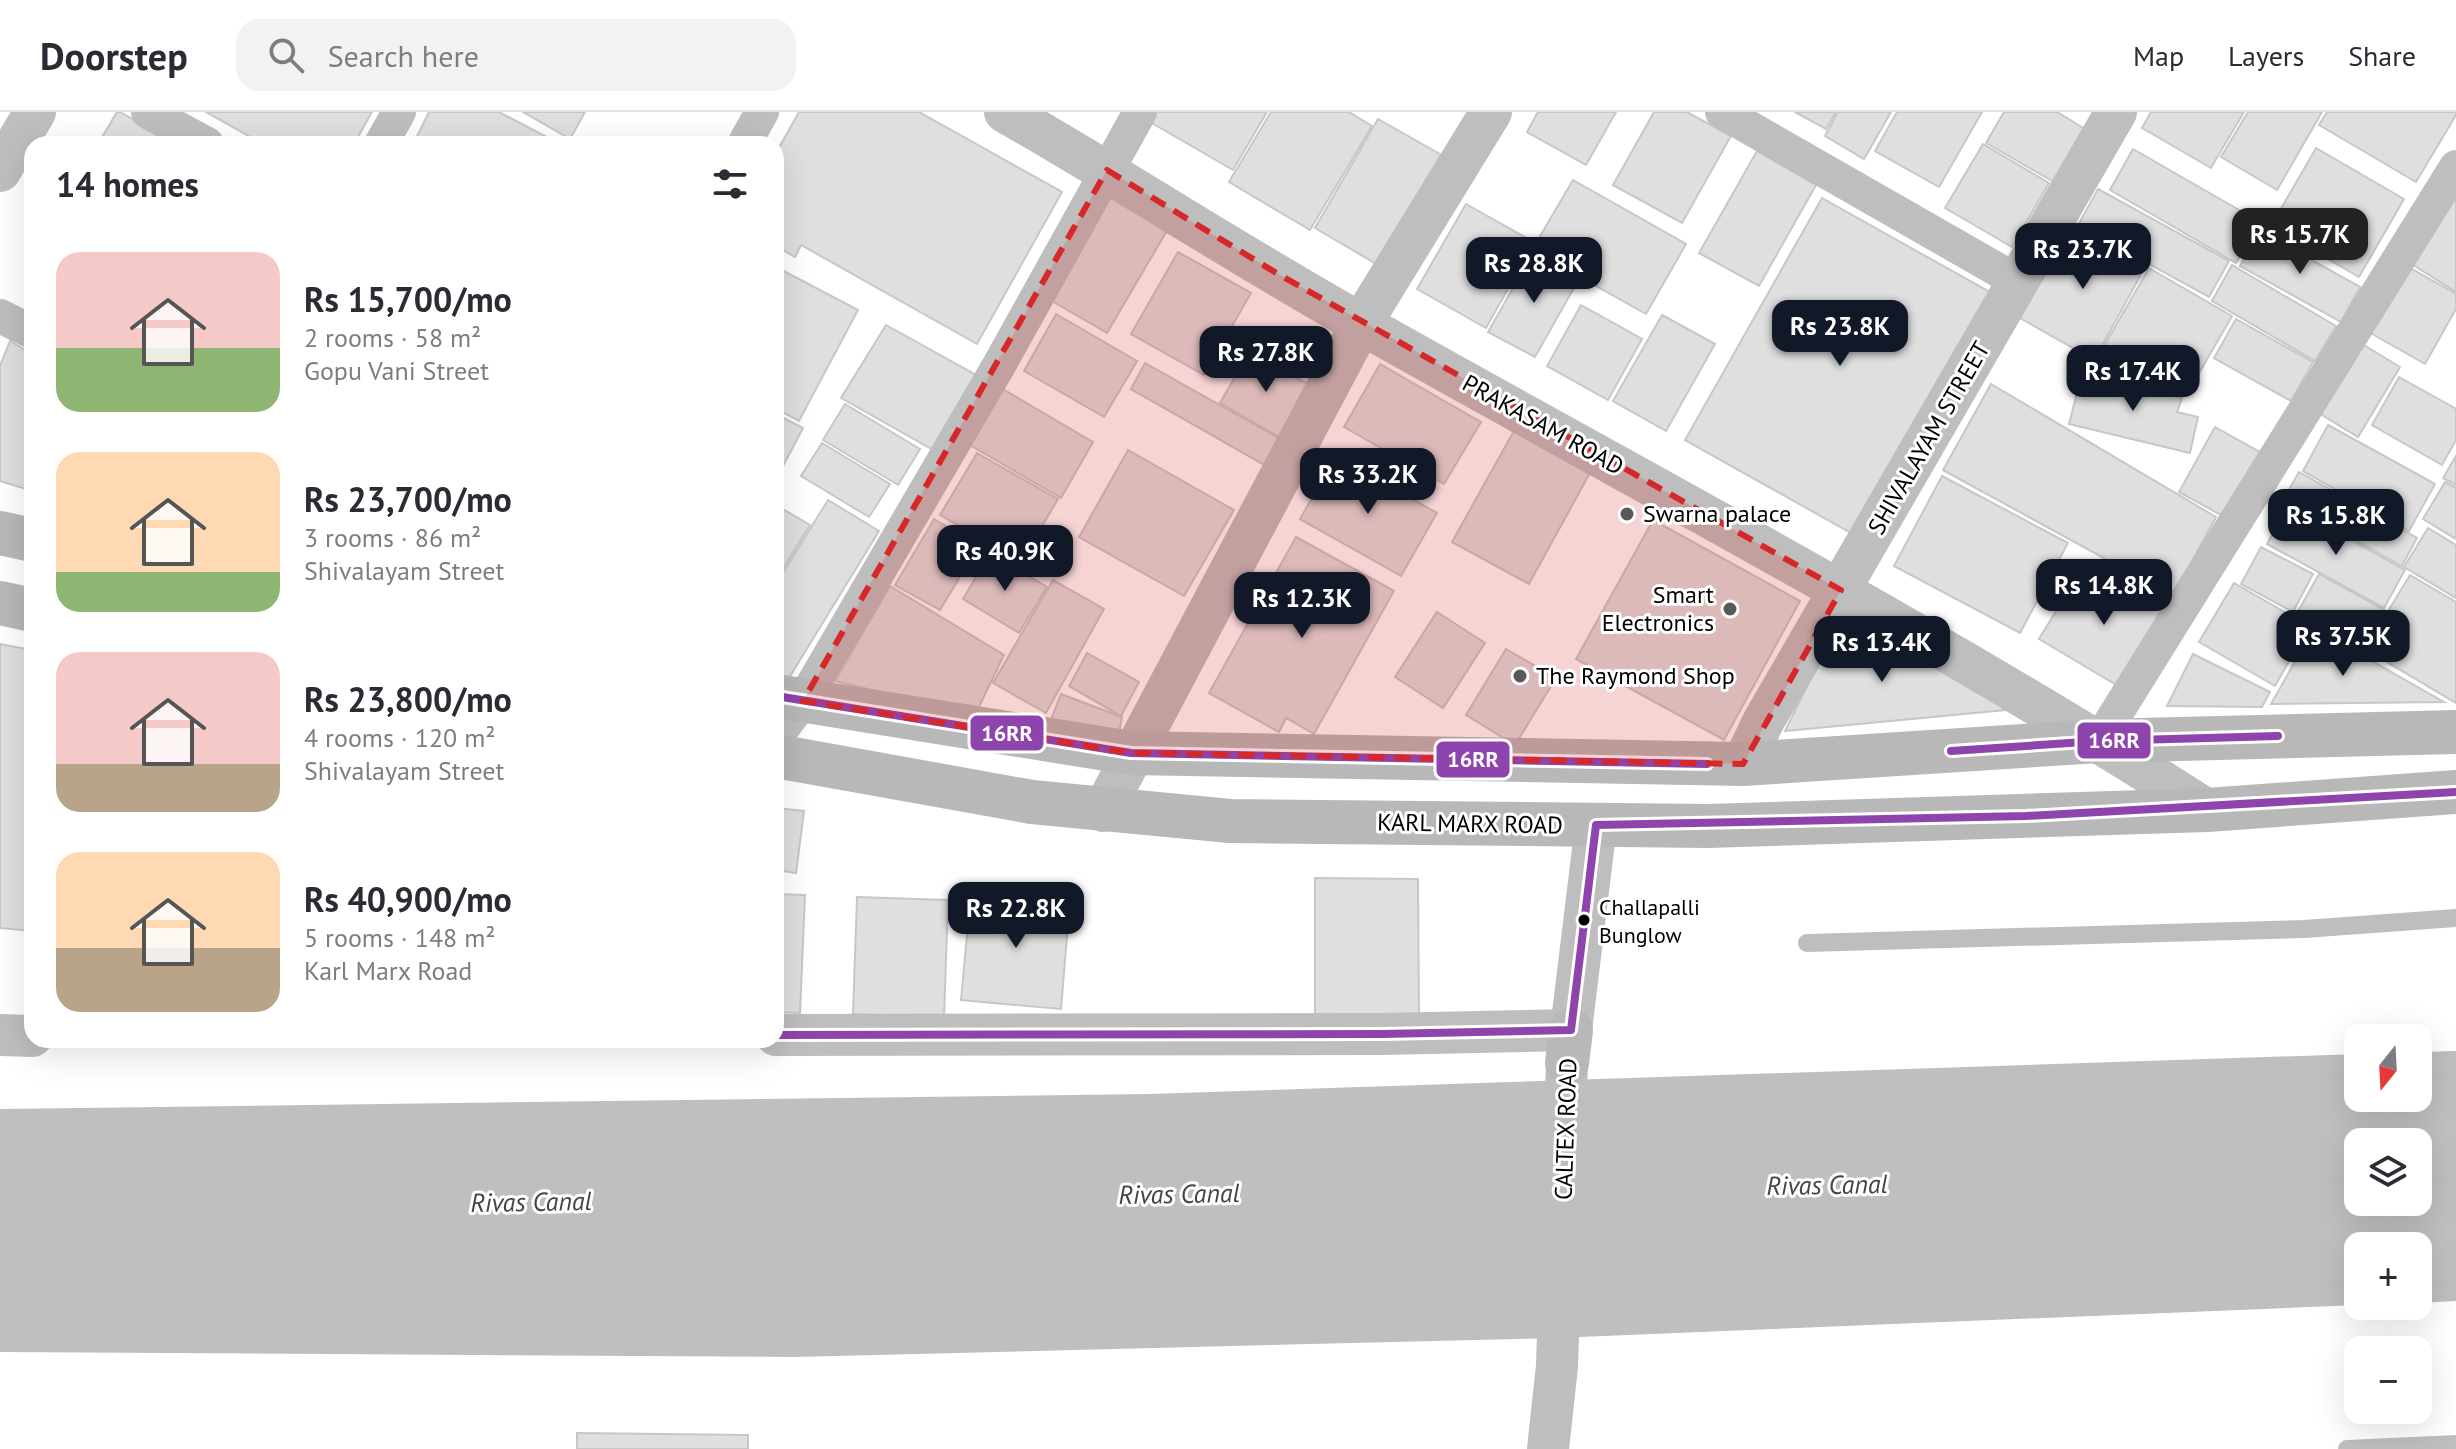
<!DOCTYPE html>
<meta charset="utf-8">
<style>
body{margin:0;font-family:"PT Sans",sans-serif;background:#f2f2f3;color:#2b2b33;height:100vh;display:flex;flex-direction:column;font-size:30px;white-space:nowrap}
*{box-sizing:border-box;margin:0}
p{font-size:26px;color:#7c7c81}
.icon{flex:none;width:44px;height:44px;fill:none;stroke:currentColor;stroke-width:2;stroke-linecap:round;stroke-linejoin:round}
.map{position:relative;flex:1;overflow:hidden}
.side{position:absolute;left:24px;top:24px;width:760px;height:912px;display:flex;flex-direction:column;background:#fff;border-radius:24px;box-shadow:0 8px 32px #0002}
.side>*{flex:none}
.needle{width:52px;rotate:198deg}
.buttons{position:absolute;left:2344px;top:912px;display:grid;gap:16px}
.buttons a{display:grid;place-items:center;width:88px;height:88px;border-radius:16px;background:#fff;box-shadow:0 8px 32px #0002;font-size:40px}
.price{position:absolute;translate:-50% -68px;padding:0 18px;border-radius:16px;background:#111827;color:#fff;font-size:26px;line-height:52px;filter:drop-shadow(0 2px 4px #0008)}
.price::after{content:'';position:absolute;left:50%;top:48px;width:24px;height:18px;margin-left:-12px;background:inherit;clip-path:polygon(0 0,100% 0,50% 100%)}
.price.selected{background:#222;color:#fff}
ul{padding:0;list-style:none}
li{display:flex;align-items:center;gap:24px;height:200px;padding:0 32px}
li span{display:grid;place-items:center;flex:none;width:224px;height:160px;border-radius:24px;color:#555}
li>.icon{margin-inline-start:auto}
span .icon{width:96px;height:96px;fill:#fffc;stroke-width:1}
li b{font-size:34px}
h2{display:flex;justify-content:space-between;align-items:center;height:96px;padding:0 32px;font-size:34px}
header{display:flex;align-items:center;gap:48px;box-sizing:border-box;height:112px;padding:0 40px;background:#fff;border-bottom:2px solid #e1e1e2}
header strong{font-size:38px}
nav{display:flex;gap:44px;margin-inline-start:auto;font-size:28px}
.search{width:560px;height:72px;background:#f2f2f3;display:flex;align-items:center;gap:20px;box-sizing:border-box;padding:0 28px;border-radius:24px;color:#7c7c81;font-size:30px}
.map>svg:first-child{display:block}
.water{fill:#bfbfbf;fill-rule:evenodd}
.building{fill:#dfdfdf;stroke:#c7c7c7;stroke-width:2}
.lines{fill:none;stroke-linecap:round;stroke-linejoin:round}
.service{stroke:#bebebe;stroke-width:18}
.minor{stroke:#bebebe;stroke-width:34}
.tertiary{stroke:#bebebe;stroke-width:42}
.secondary{stroke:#b8b8b8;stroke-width:44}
.bus-1-casing{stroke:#fff;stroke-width:14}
.bus-1{stroke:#8e44ad;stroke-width:8}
.marked{fill:#d62828;fill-opacity:0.2;stroke:#d62828;stroke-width:6;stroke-dasharray:16 10;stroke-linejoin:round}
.poi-dot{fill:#595959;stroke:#fff;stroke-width:3}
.bus-dot{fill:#000;stroke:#fff;stroke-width:3}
.labels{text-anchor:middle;stroke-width:6;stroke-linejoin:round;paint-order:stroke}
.bus-label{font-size:22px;fill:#000;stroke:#fff;text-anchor:start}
.street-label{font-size:24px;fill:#000;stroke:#fff}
.poi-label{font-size:24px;fill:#000;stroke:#fff;text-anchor:start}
.water-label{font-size:26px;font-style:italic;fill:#444;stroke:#fff}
.line-badge{stroke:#fff;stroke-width:3}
.badge-label{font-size:22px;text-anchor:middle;font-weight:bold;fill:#fff}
</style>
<header>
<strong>Doorstep</strong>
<div class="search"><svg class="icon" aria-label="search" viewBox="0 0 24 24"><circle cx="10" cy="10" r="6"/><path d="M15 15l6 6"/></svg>Search here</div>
<nav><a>Map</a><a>Layers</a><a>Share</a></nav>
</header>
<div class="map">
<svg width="2456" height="1337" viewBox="0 0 2456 1337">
<rect width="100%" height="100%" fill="#fff"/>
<path class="water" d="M2456,939V1189L2418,1191V1134H2358V1193L1555,1226L794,1245L0,1240V997L1149,982L2358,942V986H2418V940ZM2358,1030H2418V1090H2358Z"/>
<g class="building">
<polygon points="117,0 120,0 176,32 98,32"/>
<polygon points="206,0 372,0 354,32 263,32"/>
<polygon points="429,0 499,0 560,32 413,32"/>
<polygon points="523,0 585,0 570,27"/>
<polygon points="799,0 919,0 1062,80 977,232 801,133 795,145 776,134 776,41"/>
<polygon points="1156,0 1267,0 1233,58 1150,10"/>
<polygon points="1271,0 1349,0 1372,14 1310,118 1229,70"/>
<polygon points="1538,0 1616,0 1586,53 1527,20"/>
<polygon points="1654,0 1687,0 1731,24 1682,111 1613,73"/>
<polygon points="1795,0 1836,0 1826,17"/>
<polygon points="1838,0 1891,0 1864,47 1825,24"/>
<polygon points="1897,0 1982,0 1939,75 1875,39"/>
<polygon points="2004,0 2057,0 2085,17 2054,70 1986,31"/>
<polygon points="2151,0 2244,0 2211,56 2142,16"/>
<polygon points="2248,0 2322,0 2277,78 2221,45"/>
<polygon points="2327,0 2456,0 2456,3 2416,70 2319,13"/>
<polygon points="1378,7 1447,46 1383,156 1315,116"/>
<polygon points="1983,32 2049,71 2012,135 1945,96"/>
<polygon points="2316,36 2404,87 2359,165 2271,114"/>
<polygon points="2133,37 2260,110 2236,151 2110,78"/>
<polygon points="1757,39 1816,73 1759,174 1699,141"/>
<polygon points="1573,68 1686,132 1646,202 1532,138"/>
<polygon points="1109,74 1172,110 1107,221 1045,185"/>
<polygon points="2098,77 2229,149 2209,185 2078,113"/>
<polygon points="2456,77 2456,180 2410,151"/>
<polygon points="1822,86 1995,183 1858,425 1685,328"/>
<polygon points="1466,92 1534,130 1486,216 1417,177"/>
<polygon points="2072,111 2147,152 2094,248 2020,206"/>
<polygon points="2260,119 2360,175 2341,210 2240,154"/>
<polygon points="1178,140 1251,181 1204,263 1131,222"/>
<polygon points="1533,141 1579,167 1535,245 1488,220"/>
<polygon points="2232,153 2336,214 2315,249 2212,189"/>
<polygon points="2405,153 2456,182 2456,197 2425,252 2367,219"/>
<polygon points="776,155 858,198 799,309 776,297"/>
<polygon points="2149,156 2232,204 2187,282 2104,234"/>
<polygon points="1581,193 1642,227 1608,288 1547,254"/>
<polygon points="1056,202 1137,249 1104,305 1024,259"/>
<polygon points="1662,203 1715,232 1666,319 1613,289"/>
<polygon points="2236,207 2313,250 2291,289 2214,246"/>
<polygon points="886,213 976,263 937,340 841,286"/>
<polygon points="10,229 32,242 32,379 0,369 0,254"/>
<polygon points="2359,230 2400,255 2358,325 2317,300"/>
<polygon points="1250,239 1311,274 1281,326 1220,291"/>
<polygon points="1145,251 1282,328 1268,355 1131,277"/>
<polygon points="1380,252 1481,310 1444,372 1344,315"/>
<polygon points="2082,261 2182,286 2177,300 2198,305 2190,341 2069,312"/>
<polygon points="2399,265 2456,297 2456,328 2442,353 2372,313"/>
<polygon points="1991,272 2216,405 2173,484 1943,358"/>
<polygon points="1001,276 1093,330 1061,386 968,332"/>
<polygon points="845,292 920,337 898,373 823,328"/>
<polygon points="776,302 803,316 781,358 776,356"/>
<polygon points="2328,313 2435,372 2409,419 2303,359"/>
<polygon points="2215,315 2265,343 2230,408 2179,380"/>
<polygon points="1515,317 1591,359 1529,472 1452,430"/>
<polygon points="822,331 890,372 869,405 801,364"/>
<polygon points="1128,338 1234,398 1184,484 1079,425"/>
<polygon points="977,341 1058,387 1021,450 940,403"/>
<polygon points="1336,344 1437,401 1401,464 1300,407"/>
<polygon points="2456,344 2456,373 2443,366"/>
<polygon points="2299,360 2417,426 2402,454 2283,388"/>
<polygon points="1942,364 2068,431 2020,521 1894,454"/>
<polygon points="2445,370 2456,376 2456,427 2423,407"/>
<polygon points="828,388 879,419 787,569 776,562 776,472"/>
<polygon points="776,393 810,413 776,468"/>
<polygon points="2288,393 2405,458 2384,496 2267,432"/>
<polygon points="934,407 979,433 940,498 895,473"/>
<polygon points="1653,408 1800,489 1724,628 1576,547"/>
<polygon points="2428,416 2456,433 2456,486 2404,455"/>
<polygon points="1296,425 1394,479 1314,622 1286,606 1279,620 1209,581"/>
<polygon points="2261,435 2313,462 2293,500 2241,472"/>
<polygon points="990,441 1047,475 1019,521 963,487"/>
<polygon points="2085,452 2168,502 2123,577 2039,527"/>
<polygon points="2319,462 2384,498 2360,540 2296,503"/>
<polygon points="2410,463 2456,490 2456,591 2365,537"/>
<polygon points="1053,468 1104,497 1046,601 993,571"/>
<polygon points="2234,471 2309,514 2275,574 2199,530"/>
<polygon points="890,474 1004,543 975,603 835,569"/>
<polygon points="1844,499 2016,597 1785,619"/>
<polygon points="1437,500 1485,531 1443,596 1395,565"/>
<polygon points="2314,516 2444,590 2271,592"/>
<polygon points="0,532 32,538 32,819 0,816"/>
<polygon points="1506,537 1556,566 1515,633 1466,603"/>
<polygon points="1087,541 1139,570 1121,604 1069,574"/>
<polygon points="2193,542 2270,580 2262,595 2167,594"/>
<polygon points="1061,582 1122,605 1118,626 1050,610"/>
<polygon points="776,696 804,699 796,761 776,758"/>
<polygon points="1315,766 1418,767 1419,908 1315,908"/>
<polygon points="971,779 1070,788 1061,897 961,888"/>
<polygon points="776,782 805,783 800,901 776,900"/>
<polygon points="857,785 948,788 944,906 853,902"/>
<polygon points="577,1321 748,1323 748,1337 577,1337"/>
</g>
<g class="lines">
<g class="service">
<polyline points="1807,831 2304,817 2456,806"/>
<polyline points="2347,1337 2456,1332"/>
</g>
<g class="minor">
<polyline points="148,0 207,32"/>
<polyline points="1722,0 2019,170"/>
<polyline points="381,32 399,0"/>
<polyline points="744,32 762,0"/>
<polyline points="0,204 32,220"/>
<polyline points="776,625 803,589 998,255 1140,0"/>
<polyline points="2099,629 2456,55"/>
</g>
<g class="tertiary">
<path d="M1005,0C1126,69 1243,146 1365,214C1647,373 1934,523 2207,698"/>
<polyline points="0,59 35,0"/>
<polyline points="1743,652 1763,610 2116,0"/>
<polyline points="1103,699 1361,212 1491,0"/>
<polyline points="0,923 32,924"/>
<polyline points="776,923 1382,922 1571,918 1596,713"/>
<polyline points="1548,1337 1557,1254 1567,951"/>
</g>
<g class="secondary">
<polyline points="0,421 32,428"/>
<polyline points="0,491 32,498"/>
<polyline points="776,584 1131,641 1743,652 2099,629 2456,620"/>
<polyline points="776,644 1032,690 1230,709 1708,714 2207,698 2456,680"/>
<polyline points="1567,951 1571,918"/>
</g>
<g class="bus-1-casing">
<g id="bus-1">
<polyline points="776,584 1131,641 1707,652"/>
<polyline points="1951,639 2099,629 2278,624"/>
<polyline points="776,923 1382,922 1571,918 1596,713 2026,704 2456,680"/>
</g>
</g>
<use href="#bus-1" class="bus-1"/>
</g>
<path class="marked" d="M1107,58L1278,162L1841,478L1743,652L1131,641L803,589Z"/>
<g class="poi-dot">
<circle cx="1627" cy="402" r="8"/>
<circle cx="1730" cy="497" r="8"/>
<circle cx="1520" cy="564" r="8"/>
</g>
<circle class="bus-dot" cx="1584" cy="808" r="7"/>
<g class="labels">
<g class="bus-label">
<text x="1599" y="803">Challapalli<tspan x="1599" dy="28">Bunglow</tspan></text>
</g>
<g class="street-label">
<text transform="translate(1543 313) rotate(29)" y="8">PRAKASAM ROAD</text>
<text transform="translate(1929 326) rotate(-60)" y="8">SHIVALAYAM STREET</text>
<text transform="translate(1470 712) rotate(1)" y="8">KARL MARX ROAD</text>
<text transform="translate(1566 1017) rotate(-88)" y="8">CALTEX ROAD</text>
</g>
<g class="poi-label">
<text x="1643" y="410">Swarna palace</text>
<text x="1714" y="491" text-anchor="end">Smart<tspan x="1714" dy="28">Electronics</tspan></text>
<text x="1536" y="572">The Raymond Shop</text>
</g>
<g class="water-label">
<text transform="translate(1827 1073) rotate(-1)" y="9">Rivas Canal</text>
<text transform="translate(1179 1082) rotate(-1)" y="9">Rivas Canal</text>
<text transform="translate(531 1090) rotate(-1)" y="9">Rivas Canal</text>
</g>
</g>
<g class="line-badge">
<rect x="969" y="602" width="76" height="38" rx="8" fill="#8e44ad"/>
<rect x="2076" y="609" width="76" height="39" rx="8" fill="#8e44ad"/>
<rect x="1435" y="628" width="76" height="39" rx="8" fill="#8e44ad"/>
</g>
<g class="badge-label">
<text x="1007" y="629">16RR</text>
<text x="2114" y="636">16RR</text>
<text x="1473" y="655">16RR</text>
</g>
</svg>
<div class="buttons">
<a><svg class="needle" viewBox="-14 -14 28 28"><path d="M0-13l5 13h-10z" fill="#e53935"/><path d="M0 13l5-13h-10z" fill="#7c7c81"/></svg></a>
<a><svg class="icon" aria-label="layers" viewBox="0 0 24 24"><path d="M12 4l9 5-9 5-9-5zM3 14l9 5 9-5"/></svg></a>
<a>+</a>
<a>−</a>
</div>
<b class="price selected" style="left:2300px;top:164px">Rs 15.7K</b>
<b class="price" style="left:2083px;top:179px">Rs 23.7K</b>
<b class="price" style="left:1534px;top:193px">Rs 28.8K</b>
<b class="price" style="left:1840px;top:256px">Rs 23.8K</b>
<b class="price" style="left:1266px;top:282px">Rs 27.8K</b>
<b class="price" style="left:2133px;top:301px">Rs 17.4K</b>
<b class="price" style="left:1368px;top:404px">Rs 33.2K</b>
<b class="price" style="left:2336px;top:445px">Rs 15.8K</b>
<b class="price" style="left:1005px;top:481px">Rs 40.9K</b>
<b class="price" style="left:2104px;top:515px">Rs 14.8K</b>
<b class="price" style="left:1302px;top:528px">Rs 12.3K</b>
<b class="price" style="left:2343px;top:566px">Rs 37.5K</b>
<b class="price" style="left:1882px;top:572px">Rs 13.4K</b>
<b class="price" style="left:1016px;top:838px">Rs 22.8K</b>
<section class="side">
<h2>14 homes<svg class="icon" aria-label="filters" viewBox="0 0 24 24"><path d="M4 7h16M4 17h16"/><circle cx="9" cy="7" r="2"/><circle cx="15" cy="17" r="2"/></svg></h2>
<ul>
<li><span style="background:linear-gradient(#f6c9c9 60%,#8fb573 0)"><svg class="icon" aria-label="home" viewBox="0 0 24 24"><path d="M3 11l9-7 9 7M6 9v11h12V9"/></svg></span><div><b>Rs 15,700/mo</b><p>2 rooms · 58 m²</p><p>Gopu Vani Street</p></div></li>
<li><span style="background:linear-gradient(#ffd9b3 75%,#8fb573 0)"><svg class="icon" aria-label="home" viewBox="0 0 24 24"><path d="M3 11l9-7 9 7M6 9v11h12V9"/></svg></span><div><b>Rs 23,700/mo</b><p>3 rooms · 86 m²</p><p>Shivalayam Street</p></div></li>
<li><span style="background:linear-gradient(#f6c9c9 70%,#b9a48a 0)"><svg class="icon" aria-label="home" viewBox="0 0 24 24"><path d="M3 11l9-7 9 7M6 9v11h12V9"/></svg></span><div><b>Rs 23,800/mo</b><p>4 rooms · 120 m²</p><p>Shivalayam Street</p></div></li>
<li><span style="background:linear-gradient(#ffd9b3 60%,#b9a48a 0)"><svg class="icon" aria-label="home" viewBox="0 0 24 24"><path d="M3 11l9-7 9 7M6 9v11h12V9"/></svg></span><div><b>Rs 40,900/mo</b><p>5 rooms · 148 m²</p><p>Karl Marx Road</p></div></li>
</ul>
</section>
</div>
